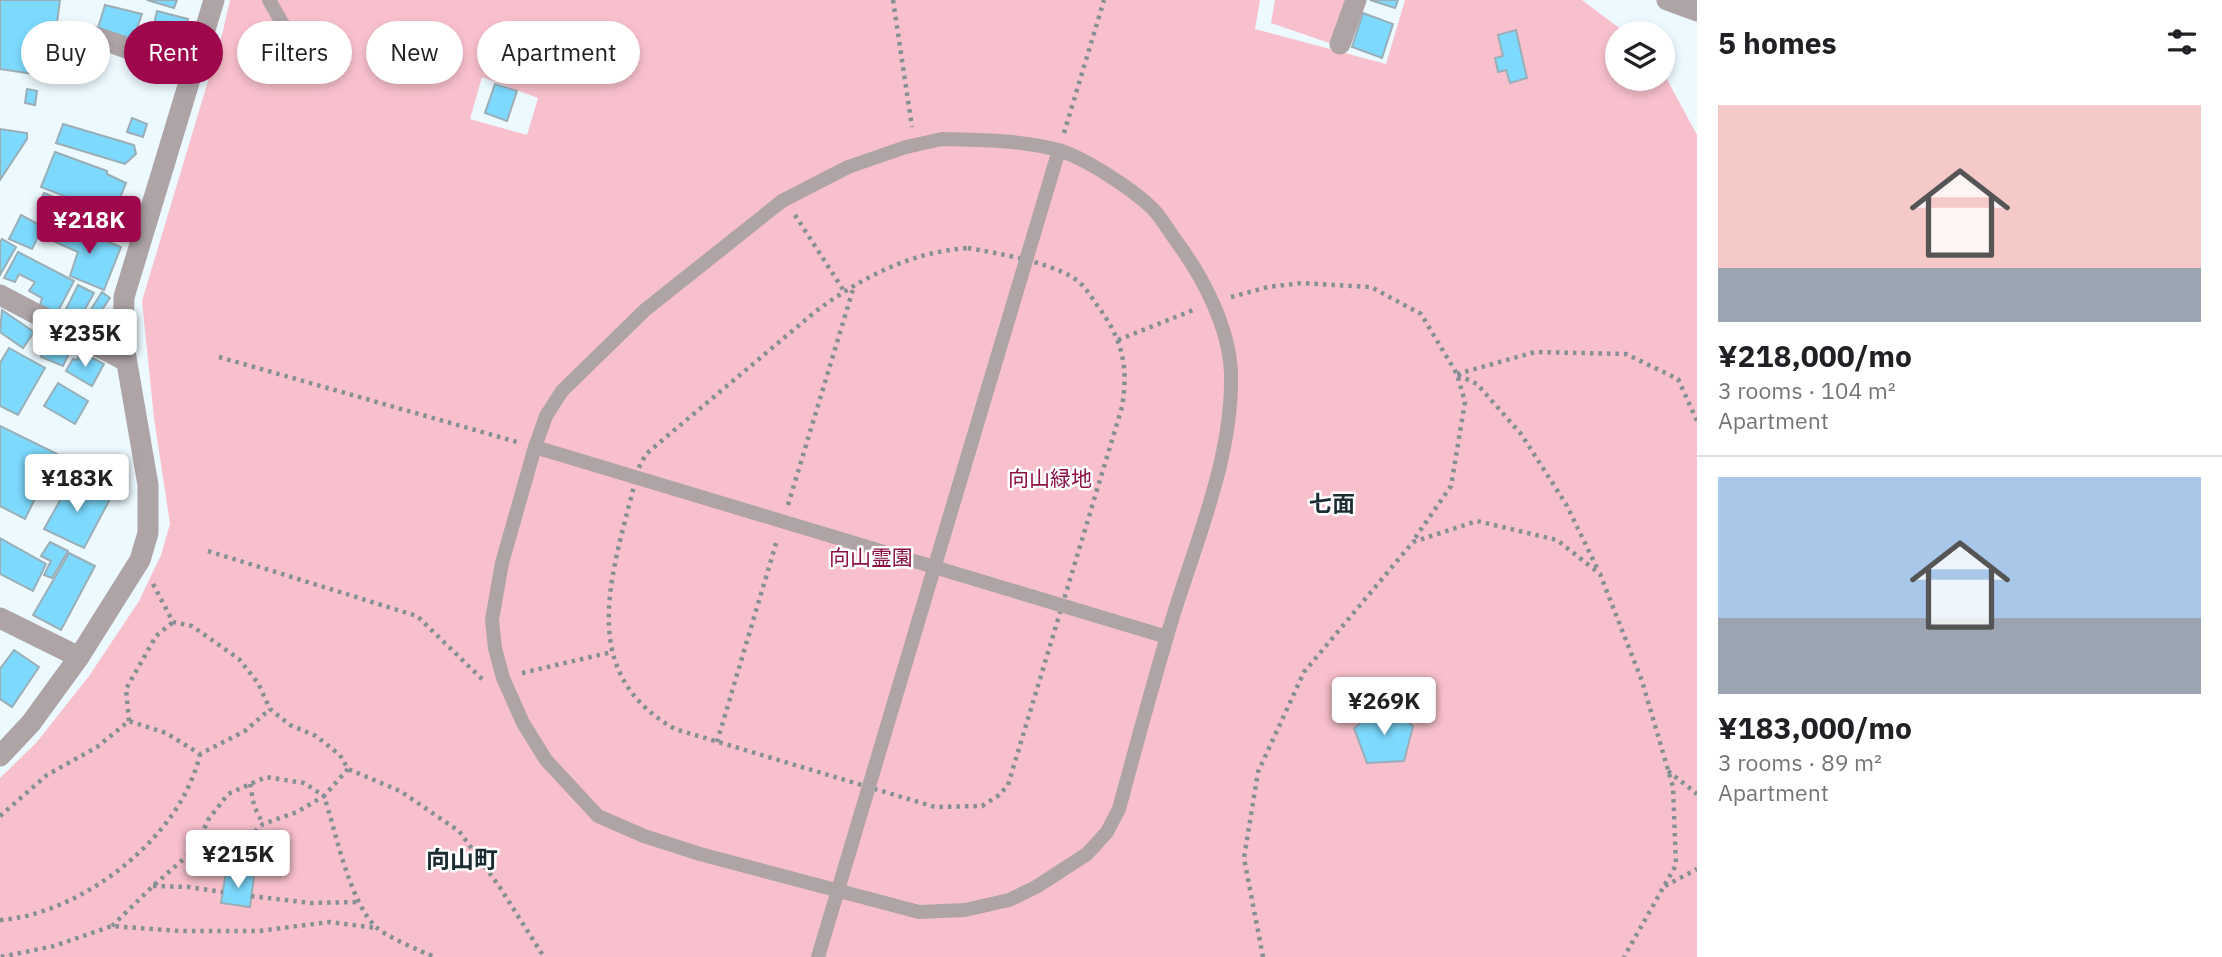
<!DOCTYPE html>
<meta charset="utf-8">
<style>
body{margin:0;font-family:"IBM Plex Sans","Noto Sans JP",sans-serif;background:#f2f2f2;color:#202124;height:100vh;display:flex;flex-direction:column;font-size:26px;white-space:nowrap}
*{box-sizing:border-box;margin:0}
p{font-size:23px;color:#757577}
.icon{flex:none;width:38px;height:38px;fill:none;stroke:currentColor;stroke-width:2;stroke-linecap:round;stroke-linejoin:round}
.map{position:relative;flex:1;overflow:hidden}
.details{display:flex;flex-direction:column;background:#fff;width:525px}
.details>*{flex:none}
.banner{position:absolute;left:21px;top:21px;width:665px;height:63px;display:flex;gap:14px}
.tools{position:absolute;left:1605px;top:21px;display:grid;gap:14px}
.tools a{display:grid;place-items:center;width:70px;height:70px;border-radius:50%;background:#fff;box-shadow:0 4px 10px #0003;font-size:35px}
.price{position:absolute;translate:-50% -60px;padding:0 16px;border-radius:7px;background:#fff;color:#222;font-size:23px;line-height:46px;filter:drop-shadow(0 2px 4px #0008)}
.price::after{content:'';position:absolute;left:50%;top:42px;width:21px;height:16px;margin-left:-10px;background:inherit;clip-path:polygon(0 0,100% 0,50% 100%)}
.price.on{background:#9f074c;color:#fff}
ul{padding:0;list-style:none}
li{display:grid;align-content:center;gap:14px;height:371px;padding:0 21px}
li+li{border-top:2px solid #e0e0e0}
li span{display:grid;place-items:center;height:217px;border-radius:0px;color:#555}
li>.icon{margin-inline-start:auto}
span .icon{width:126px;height:126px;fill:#fffc;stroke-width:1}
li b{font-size:30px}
h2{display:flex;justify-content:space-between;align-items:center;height:84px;padding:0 21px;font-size:30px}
.pill{padding:0 24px;border-radius:32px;background:#fff;box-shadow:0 4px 10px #0003;font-size:24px;line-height:63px}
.pill.on{background:#9f074c;color:#fff}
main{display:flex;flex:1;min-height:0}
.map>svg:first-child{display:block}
.green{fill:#f8c0cc;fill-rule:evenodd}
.building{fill:#7ddafe;stroke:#9aaeb7;stroke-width:2}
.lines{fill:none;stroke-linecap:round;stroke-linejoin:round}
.path{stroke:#859094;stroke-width:4.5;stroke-dasharray:3.5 5;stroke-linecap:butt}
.service{stroke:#aea4a6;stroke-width:14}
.minor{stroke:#aea4a6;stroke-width:21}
.labels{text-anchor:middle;stroke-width:5;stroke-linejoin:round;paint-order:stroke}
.park-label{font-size:21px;fill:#8b1043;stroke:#fff}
.neighbourhood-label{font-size:23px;font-weight:bold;fill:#1c2c33;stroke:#fff}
.quarter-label{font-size:24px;font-weight:bold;fill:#1c2c33;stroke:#fff}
</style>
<main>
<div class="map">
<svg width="1697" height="957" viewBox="0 0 1697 957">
<rect width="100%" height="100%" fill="#ecf9fe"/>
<g class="green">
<path d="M230,0H1260L1255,29L1386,64L1405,0H1582L1626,33H1617V79H1662L1663,72L1697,135V957H0V778L36,743L89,676L139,601L161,555L170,524L154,418L142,301L223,31ZM482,77L538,98L527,135L470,119Z"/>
<polygon points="1275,0 1346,0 1332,44 1271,23"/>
</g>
<g class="building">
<polygon points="0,0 60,0 52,61 37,60 34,74 0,69"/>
<polygon points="147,0 177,0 174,8"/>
<polygon points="1370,0 1398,0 1395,8"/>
<polygon points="105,5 142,14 133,39 98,28"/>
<polygon points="157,11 188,19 180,48 150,41"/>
<polygon points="1363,13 1393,24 1382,58 1352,47"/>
<polygon points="1516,30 1527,78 1510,83 1506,70 1498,72 1495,58 1503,56 1498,35"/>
<polygon points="495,84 517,91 507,121 485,113"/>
<polygon points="27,89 37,91 35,105 25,103"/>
<polygon points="132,118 147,124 143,137 127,132"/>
<polygon points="63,124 134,145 136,154 125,164 56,143"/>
<polygon points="0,129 27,133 27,139 0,180"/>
<polygon points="55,152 107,171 107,174 126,183 118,203 122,205 117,217 41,187"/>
<polygon points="44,193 66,202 57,218 46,215 48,206 40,201"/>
<polygon points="21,215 43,227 32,249 9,239"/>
<polygon points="61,223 121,247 104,290 70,276 78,252 53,241"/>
<polygon points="2,239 16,247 0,275 0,242"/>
<polygon points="18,252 74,281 57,313 40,305 42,298 29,291 35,282 19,274 15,282 4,278"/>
<polygon points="78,285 94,293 79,320 64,313"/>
<polygon points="102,292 110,298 101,311 109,316 101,329 85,319"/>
<polygon points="2,310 34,332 23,348 0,332"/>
<polygon points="58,337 67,341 66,344 70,351 63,366 41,357 49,338 56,340"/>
<polygon points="9,348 45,368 18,415 0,406 0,363"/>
<polygon points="81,352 104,364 92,386 66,371 73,359 77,360"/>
<polygon points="58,383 88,401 75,424 44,406"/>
<polygon points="0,426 57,454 25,519 0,506"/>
<polygon points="72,479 110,499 84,548 44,529"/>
<polygon points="0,538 46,564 33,591 0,574"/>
<polygon points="50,542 68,551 52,578 44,575 51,561 41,556"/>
<polygon points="69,553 95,566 61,630 33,615"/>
<polygon points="14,650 39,667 12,707 0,699 0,669"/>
<polygon points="1383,706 1413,726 1404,761 1367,763 1354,728"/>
<polygon points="226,872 254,876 250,907 221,903"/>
</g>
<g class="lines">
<g class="path">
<polyline points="893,0 912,127"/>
<polyline points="1064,133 1104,0"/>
<polyline points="795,215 844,291"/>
<path d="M968,248C997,253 1047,262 1072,277C1084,284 1090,295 1097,305C1122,339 1129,365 1122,407L1008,785L999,795L982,806L935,807L675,729C569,669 617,563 638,469L646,454L816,311C863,277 910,252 968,248Z"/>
<polyline points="1231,297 1268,287 1302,283 1371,287 1421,314 1457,374 1465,402 1451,486 1413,541"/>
<polyline points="1118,340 1196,309"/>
<polyline points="219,357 517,442"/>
<polyline points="1457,374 1535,352 1626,354 1678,379 1697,421"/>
<polyline points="1458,375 1477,384 1521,434 1566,504 1599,572"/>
<polyline points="788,505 854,286"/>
<polyline points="208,551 417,616 483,680"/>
<polyline points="153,584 173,622 192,626 239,659 258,683 270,709 290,725 316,736 340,755 348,769 400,791 459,831 499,886 544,957"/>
<polyline points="522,673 612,652"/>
<polyline points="129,721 126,689 156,636 173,622"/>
<polyline points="717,742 777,540"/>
<path d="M348,769L324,796C336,832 349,901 376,927C385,936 422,952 435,957"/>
<polyline points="1668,771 1697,794"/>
<polyline points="250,784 254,806 263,824"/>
<polyline points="0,816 47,775 97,747 129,721 166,733 200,754 245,731 270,709"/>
<polyline points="153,886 188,887 223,892"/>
<polyline points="1665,886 1697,869"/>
<polyline points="251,896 311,903 359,902"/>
<path d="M0,920C83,914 182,836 200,754"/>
<polyline points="112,926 153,886 196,848 208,820 228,794 266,777 304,783 324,796 297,812 263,824 243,843 238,874"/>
<polyline points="1,957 54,946 112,926 180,931 259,931 329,922 377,928"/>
<polyline points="1263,957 1244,858 1258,772 1304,672 1413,542 1477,521 1557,540 1600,574 1642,681 1673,787 1676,865 1624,957"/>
</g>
<g class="service">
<polyline points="269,0 285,28 289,56"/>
<path d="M942,139C980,140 1021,140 1058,150C1084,157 1132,189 1152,208C1161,217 1167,228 1174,238C1202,275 1229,326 1231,373C1233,454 1199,534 1175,610C1155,675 1137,742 1119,809L1107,832L1087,854L1036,887L1009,900L965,910L919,912L700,854L644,836L598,816L546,760L523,723L503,678L495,648L492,620L502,563L535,447L546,416L562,391L645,310L782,201L848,167L906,147Z"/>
<polyline points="535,447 1167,637"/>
<polyline points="818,957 1059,150"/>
</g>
<g class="minor">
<polyline points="1667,0 1697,11"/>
<polyline points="93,36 192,72"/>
<polyline points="1340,44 1356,0"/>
<polyline points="0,295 126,361"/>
<polyline points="0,618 79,657"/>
<polyline points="0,756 31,723 79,657 140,560 148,533 148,485 123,340 124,297 214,0"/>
</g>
</g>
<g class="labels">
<g class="park-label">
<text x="1050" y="486">向山緑地</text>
<text x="871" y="565">向山霊園</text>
</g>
<g class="neighbourhood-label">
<text x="1332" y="512">七面</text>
</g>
<g class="quarter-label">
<text x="462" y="868">向山町</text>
</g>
</g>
</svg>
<div class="tools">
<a><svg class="icon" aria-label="layers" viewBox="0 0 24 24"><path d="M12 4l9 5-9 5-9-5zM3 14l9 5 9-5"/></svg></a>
</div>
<b class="price on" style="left:89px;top:256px">¥218K</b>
<b class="price" style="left:85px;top:369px">¥235K</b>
<b class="price" style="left:77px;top:514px">¥183K</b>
<b class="price" style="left:1384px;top:737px">¥269K</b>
<b class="price" style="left:238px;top:890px">¥215K</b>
<div class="banner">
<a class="pill">Buy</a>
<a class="pill on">Rent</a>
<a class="pill">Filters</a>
<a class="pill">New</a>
<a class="pill">Apartment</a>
</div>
</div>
<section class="details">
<h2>5 homes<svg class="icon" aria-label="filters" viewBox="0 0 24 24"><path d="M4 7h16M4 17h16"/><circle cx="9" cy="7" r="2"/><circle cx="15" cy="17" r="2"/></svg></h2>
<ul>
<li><span style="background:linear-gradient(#f6c9c9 75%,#9aa5b1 0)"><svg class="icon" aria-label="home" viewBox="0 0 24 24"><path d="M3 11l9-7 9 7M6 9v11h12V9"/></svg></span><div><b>¥218,000/mo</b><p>3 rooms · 104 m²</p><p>Apartment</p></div></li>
<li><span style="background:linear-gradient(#a9c7e8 65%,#9aa5b1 0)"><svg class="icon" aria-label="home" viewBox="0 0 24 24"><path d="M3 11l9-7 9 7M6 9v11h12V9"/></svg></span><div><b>¥183,000/mo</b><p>3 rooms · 89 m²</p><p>Apartment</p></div></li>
</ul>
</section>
</main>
